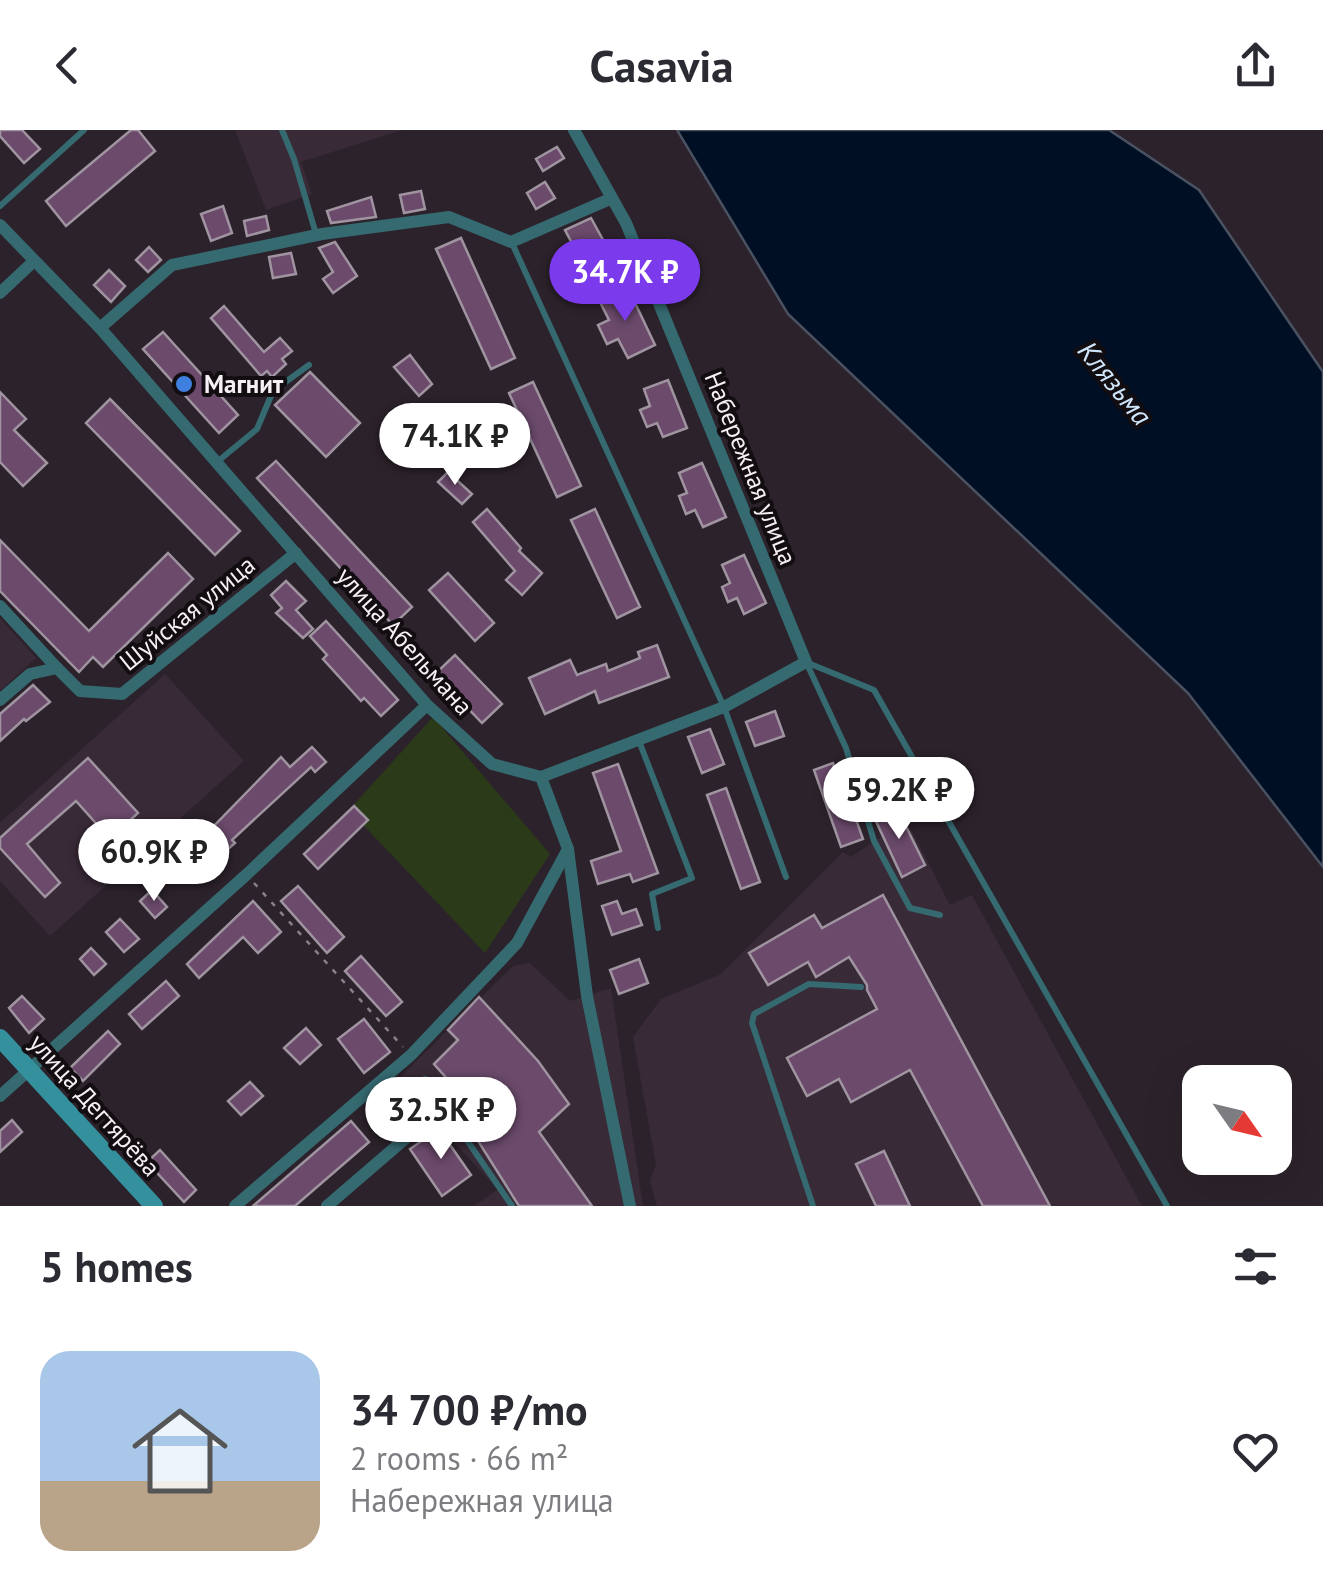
<!DOCTYPE html>
<meta charset="utf-8">
<style>
body{margin:0;font-family:"PT Sans",sans-serif;background:#f2f2f3;color:#2b2b33;height:100vh;display:flex;flex-direction:column;font-size:38px;white-space:nowrap}
*{box-sizing:border-box;margin:0}
p{font-size:32px;color:#7c7c81}
.icon{flex:none;width:55px;height:55px;fill:none;stroke:currentColor;stroke-width:2;stroke-linecap:round;stroke-linejoin:round}
.map{position:relative;height:1076px;overflow:hidden}
.panel{display:flex;flex-direction:column;background:#fff;flex:1}
.panel>*{flex:none}
.needle{width:65px;rotate:124deg}
.buttons{position:absolute;left:1182px;top:935px;display:grid;gap:20px}
.buttons a{display:grid;place-items:center;width:110px;height:110px;border-radius:20px;background:#fff;box-shadow:0 10px 40px #0002;font-size:50px}
.price{position:absolute;translate:-50% -85px;padding:0 22px;border-radius:35px;background:#fff;color:#222;font-size:32px;line-height:65px;filter:drop-shadow(0 2px 5px #0008)}
.price::after{content:'';position:absolute;left:50%;top:60px;width:30px;height:22px;margin-left:-15px;background:inherit;clip-path:polygon(0 0,100% 0,50% 100%)}
.price.on{background:#7c3aed;color:#fff}
ul{padding:0;list-style:none}
li{display:flex;align-items:center;gap:30px;height:250px;padding:0 40px}
li span{display:grid;place-items:center;flex:none;width:280px;height:200px;border-radius:30px;color:#555}
li>.icon{margin-inline-start:auto}
span .icon{width:120px;height:120px;fill:#fffc;stroke-width:1}
li b{font-size:42px}
h2{display:flex;justify-content:space-between;align-items:center;height:120px;padding:0 40px;font-size:42px}
header{display:flex;justify-content:space-between;align-items:center;height:130px;padding:0 40px;background:#fff;font-size:45px;font-weight:700}
.map>svg:first-child{display:block}
.built{fill:#392a37}
.green{fill:#2b3a19}
.water{fill:#000f23;stroke:#4a5262;stroke-width:2.5}
.building{fill:#6b4a6c;stroke:#9f94a0;stroke-width:2.5}
.lines{fill:none;stroke-linecap:round;stroke-linejoin:round}
.path{stroke:#898088;stroke-width:2.5;stroke-dasharray:5 8;stroke-linecap:butt}
.service{stroke:#356a71;stroke-width:6}
.minor{stroke:#356a71;stroke-width:12}
.secondary{stroke:#34909c;stroke-width:18}
.shop-dot{fill:#3f7fe0;stroke:#120d11;stroke-width:4}
.labels{text-anchor:middle;stroke-width:8;stroke-linejoin:round;paint-order:stroke}
.poi-label{font-size:25px;font-weight:bold;fill:#f6eff5;stroke:#120d11;text-anchor:start}
.street-label{font-size:25px;fill:#f6eff5;stroke:#120d11}
.water-label{font-size:28px;font-style:italic;fill:#cee5fb;stroke:#120d11}
</style>
<header><svg class="icon" aria-label="back" viewBox="0 0 24 24"><path d="M15 5l-7 7 7 7"/></svg>Casavia<svg class="icon" aria-label="share" viewBox="0 0 24 24"><path d="M12 15V3M7 8l5-5 5 5M5 13v7h14v-7"/></svg></header>
<div class="map">
<svg width="1323" height="1076" viewBox="0 0 1323 1076">
<rect width="100%" height="100%" fill="#2c222b"/>
<g class="built">
<polygon points="235,0 402,0 301,32 312,64 266,80"/>
<polygon points="0,488 36,528 0,561"/>
<polygon points="165,544 244,631 50,806 0,751 0,693"/>
<polygon points="902,682 950,775 972,765 1142,1076 657,1076 650,1051 656,1035 633,907 661,869 721,844 843,722 851,727 881,707 877,696"/>
<polygon points="530,833 570,871 611,858 643,1076 474,1076 498,1059 396,951 513,836"/>
</g>
<polygon class="green" points="433,587 550,724 485,823 349,680"/>
<polygon class="water" points="677,0 1109,0 1199,60 1323,242 1323,737 1188,563 788,184"/>
<g class="building">
<polygon points="0,0 22,0 40,19 24,33 0,6"/>
<polygon points="131,0 138,0 155,21 66,96 46,71"/>
<polygon points="557,17 564,28 543,41 536,29"/>
<polygon points="545,52 555,68 536,79 527,63"/>
<polygon points="421,61 425,79 404,83 400,65"/>
<polygon points="371,67 376,87 331,93 327,81"/>
<polygon points="223,76 232,103 211,111 201,84"/>
<polygon points="266,86 269,100 247,106 244,91"/>
<polygon points="591,88 619,139 594,153 584,134 572,140 564,123 574,117 565,100"/>
<polygon points="461,108 515,228 491,239 436,119"/>
<polygon points="335,112 357,146 333,163 323,149 333,142 319,118"/>
<polygon points="149,117 161,130 148,142 136,130"/>
<polygon points="291,123 296,144 273,148 269,127"/>
<polygon points="109,140 125,156 111,172 94,155"/>
<polygon points="628,158 655,215 628,228 618,209 607,214 598,195 609,190 600,172"/>
<polygon points="224,176 264,222 280,208 292,221 282,229 286,234 272,247 267,241 261,246 211,188"/>
<polygon points="163,202 238,285 219,303 143,219"/>
<polygon points="410,225 432,254 419,266 394,237"/>
<polygon points="310,242 360,293 326,327 275,275"/>
<polygon points="668,250 687,298 663,307 657,293 647,297 640,280 650,276 644,259"/>
<polygon points="533,252 581,356 557,367 509,263"/>
<polygon points="0,262 26,289 14,300 47,333 23,356 0,332"/>
<polygon points="110,269 240,401 215,425 86,293"/>
<polygon points="276,331 412,477 393,495 257,348"/>
<polygon points="702,333 726,387 703,397 695,380 686,384 679,366 687,363 679,343"/>
<polygon points="448,342 472,364 462,374 438,352"/>
<polygon points="487,379 521,418 519,421 542,443 522,465 506,450 515,441 473,392"/>
<polygon points="595,379 640,477 617,488 571,390"/>
<polygon points="0,410 89,501 168,423 193,449 103,537 93,527 79,542 0,461"/>
<polygon points="744,425 766,473 744,484 737,468 728,472 722,457 730,453 722,435"/>
<polygon points="448,443 494,493 475,511 429,460"/>
<polygon points="286,451 306,471 296,480 313,499 303,508 276,483 282,478 271,465"/>
<polygon points="326,491 398,570 381,586 364,568 361,571 323,529 327,525 310,506"/>
<polygon points="657,515 669,547 599,573 595,561 545,584 529,548 570,530 577,545 606,534 608,541 640,528 638,522"/>
<polygon points="455,525 502,574 482,593 435,544"/>
<polygon points="33,555 50,572 26,591 24,589 0,611 0,584"/>
<polygon points="775,581 784,606 755,616 746,592"/>
<polygon points="710,599 724,634 702,643 688,607"/>
<polygon points="312,617 326,632 315,642 311,637 232,710 235,713 227,720 209,701 281,627 290,637"/>
<polygon points="88,628 138,683 110,709 76,671 27,714 60,753 45,767 0,718 0,708"/>
<polygon points="833,633 848,680 852,678 863,709 841,717 814,640"/>
<polygon points="618,634 658,743 633,752 630,744 598,754 591,731 621,721 593,643"/>
<polygon points="726,658 760,752 741,759 707,665"/>
<polygon points="354,676 368,690 318,739 304,724"/>
<polygon points="896,676 925,735 902,747 874,687"/>
<polygon points="298,756 344,807 327,823 281,771"/>
<polygon points="152,760 167,777 155,788 140,771"/>
<polygon points="883,765 1050,1076 983,1076 910,940 851,972 839,949 807,966 787,928 877,879 867,860 867,855 849,827 816,847 808,832 768,855 749,823 814,785 822,798"/>
<polygon points="253,771 281,802 258,823 243,807 199,848 187,834"/>
<polygon points="617,771 622,784 636,779 642,795 612,805 602,776"/>
<polygon points="120,789 139,809 124,822 106,802"/>
<polygon points="91,818 106,834 94,845 80,829"/>
<polygon points="361,826 402,872 386,886 345,841"/>
<polygon points="639,829 648,853 619,864 610,840"/>
<polygon points="166,851 179,866 142,899 129,884"/>
<polygon points="22,866 44,889 29,903 9,878"/>
<polygon points="479,867 538,931 569,974 539,1002 592,1076 519,1076 473,1003 473,978 434,934 458,910 448,900"/>
<polygon points="364,889 390,922 364,943 338,909"/>
<polygon points="306,898 321,915 300,934 284,918"/>
<polygon points="108,901 120,914 83,951 70,938"/>
<polygon points="250,952 263,966 241,985 228,971"/>
<polygon points="12,990 22,1002 0,1022 0,1001"/>
<polygon points="351,991 369,1012 295,1076 253,1076"/>
<polygon points="439,999 471,1045 442,1066 410,1019"/>
<polygon points="160,1020 196,1060 184,1072 147,1032"/>
<polygon points="884,1021 910,1076 876,1076 856,1034"/>
</g>
<g class="lines">
<polyline class="path" points="254,753 403,917"/>
<g class="service">
<polyline points="282,0 294,29 316,104"/>
<polyline points="0,76 84,0"/>
<polyline points="512,113 724,577 786,747"/>
<polyline points="217,332 257,299 273,261 309,235"/>
<polyline points="808,533 874,560 1167,1076"/>
<polyline points="807,534 846,618 874,711 910,778 940,785"/>
<polyline points="639,611 692,748 652,764 658,798"/>
<polyline points="425,949 512,1076"/>
<polyline points="813,1076 752,893 754,884 809,854 861,857"/>
</g>
<g class="minor">
<polyline points="0,95 100,198 427,575 492,634 541,647 568,719 587,866 630,1076"/>
<polyline points="0,163 34,131"/>
<polyline points="100,198 172,135 322,104 449,87 511,112 610,69"/>
<polyline points="0,476 57,538"/>
<polyline points="0,570 30,544 57,538 80,561 122,564 296,423"/>
<polyline points="541,647 724,577 806,532 626,93 574,0"/>
<polyline points="0,966 246,745 427,575"/>
<polyline points="235,1076 411,925 517,813 568,719"/>
<polyline points="327,1076 406,1008"/>
</g>
<polyline class="secondary" points="0,908 154,1076"/>
</g>
<circle class="shop-dot" cx="184" cy="254" r="10"/>
<g class="labels">
<g class="poi-label">
<text x="204" y="263">Магнит</text>
</g>
<g class="street-label">
<text transform="translate(751 338) rotate(68)" y="9">Набережная улица</text>
<text transform="translate(187 483) rotate(-39)" y="9">Шуйская улица</text>
<text transform="translate(405 511) rotate(48)" y="9">улица Абельмана</text>
<text transform="translate(95 975) rotate(48)" y="9">улица Дегтярёва</text>
</g>
<g class="water-label">
<text transform="translate(1115 253) rotate(51)" y="10">Клязьма</text>
</g>
</g>
</svg>
<div class="buttons">
<a><svg class="needle" viewBox="-14 -14 28 28"><path d="M0-13l5 13h-10z" fill="#e53935"/><path d="M0 13l5-13h-10z" fill="#7c7c81"/></svg></a>
</div>
<b class="price on" style="left:625px;top:194px">34.7K ₽</b>
<b class="price" style="left:455px;top:358px">74.1K ₽</b>
<b class="price" style="left:899px;top:712px">59.2K ₽</b>
<b class="price" style="left:154px;top:774px">60.9K ₽</b>
<b class="price" style="left:441px;top:1032px">32.5K ₽</b>
</div>
<section class="panel">
<h2>5 homes<svg class="icon" aria-label="filters" viewBox="0 0 24 24"><path d="M4 7h16M4 17h16"/><circle cx="9" cy="7" r="2"/><circle cx="15" cy="17" r="2"/></svg></h2>
<ul>
<li><span style="background:linear-gradient(#a9c7e8 65%,#b9a48a 0)"><svg class="icon" aria-label="home" viewBox="0 0 24 24"><path d="M3 11l9-7 9 7M6 9v11h12V9"/></svg></span><div><b>34 700 ₽/mo</b><p>2 rooms · 66 m²</p><p>Набережная улица</p></div><svg class="icon" aria-label="heart" viewBox="0 0 24 24"><path d="M12 20l-8-8c-3-5 5-10 8-4 3-6 11-1 8 4z"/></svg></li>
</ul>
</section>
